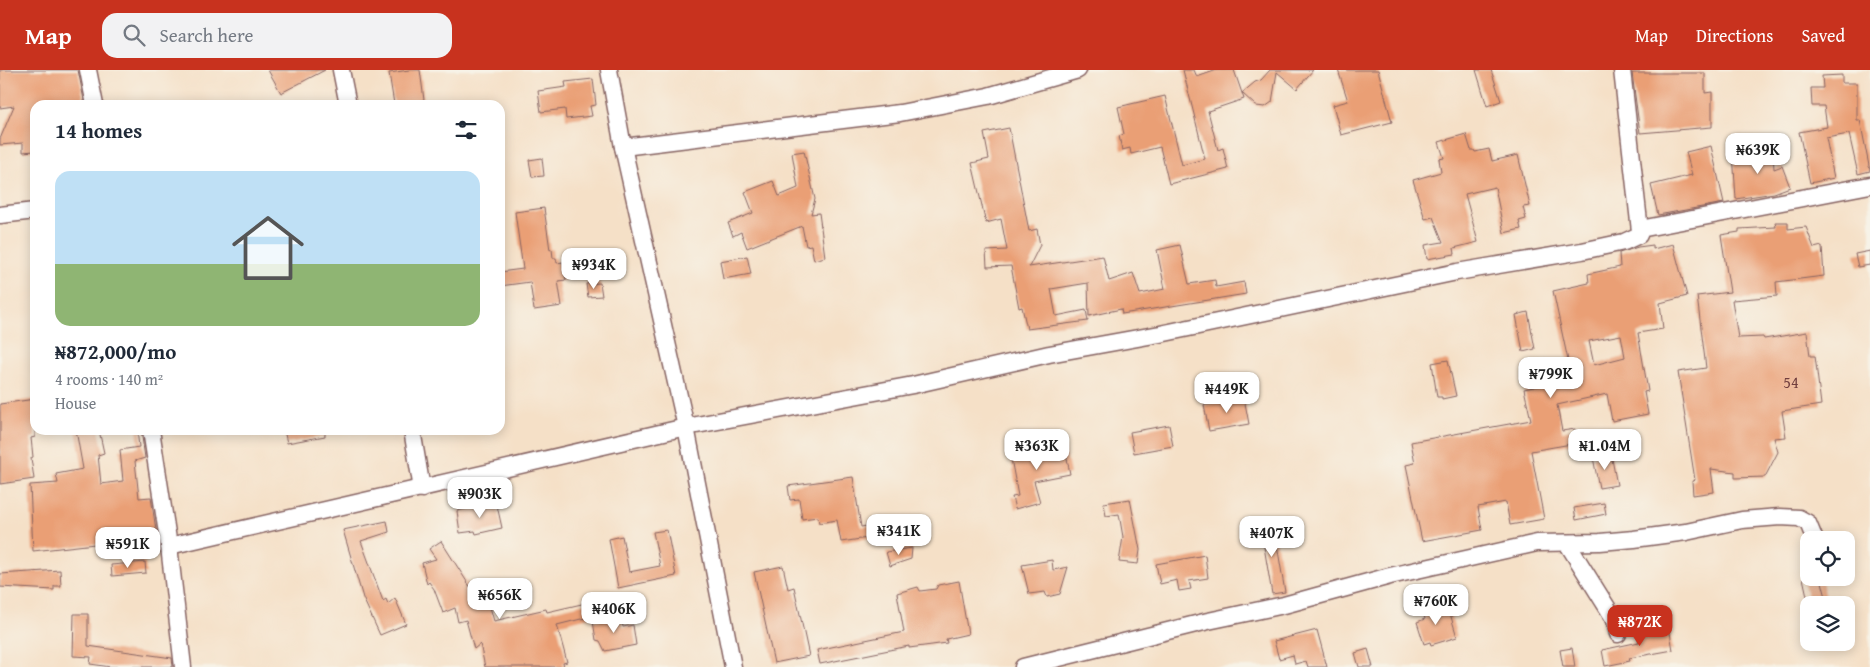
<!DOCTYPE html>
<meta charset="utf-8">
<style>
body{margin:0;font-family:"Gentium Book Plus",serif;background:#f2f2f3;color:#1f2937;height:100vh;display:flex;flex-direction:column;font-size:19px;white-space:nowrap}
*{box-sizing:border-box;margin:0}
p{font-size:16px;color:#747a83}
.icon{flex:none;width:28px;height:28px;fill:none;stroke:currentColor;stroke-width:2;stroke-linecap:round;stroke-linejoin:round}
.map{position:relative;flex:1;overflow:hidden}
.drawer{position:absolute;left:30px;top:30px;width:475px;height:335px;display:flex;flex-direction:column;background:#fff;border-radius:15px;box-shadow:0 2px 12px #0003}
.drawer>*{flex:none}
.buttons{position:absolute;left:1800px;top:461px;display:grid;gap:10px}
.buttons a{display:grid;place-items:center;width:55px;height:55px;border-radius:10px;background:#fff;box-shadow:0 2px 12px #0003;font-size:25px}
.price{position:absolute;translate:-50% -42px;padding:0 11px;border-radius:10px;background:#fff;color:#222;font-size:16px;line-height:32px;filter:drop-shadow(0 1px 2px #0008)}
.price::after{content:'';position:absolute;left:50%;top:30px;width:15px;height:11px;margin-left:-8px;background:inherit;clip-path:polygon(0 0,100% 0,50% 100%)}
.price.current{background:#c8321e;color:#fff}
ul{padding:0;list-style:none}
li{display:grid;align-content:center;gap:10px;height:265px;padding:0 25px}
li span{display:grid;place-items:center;height:155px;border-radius:15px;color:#555}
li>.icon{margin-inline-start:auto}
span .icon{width:90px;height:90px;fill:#fffc;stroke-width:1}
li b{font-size:21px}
h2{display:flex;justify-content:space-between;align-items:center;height:60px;padding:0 25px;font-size:21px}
header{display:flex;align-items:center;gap:30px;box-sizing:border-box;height:70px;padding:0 25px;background:#c8321e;color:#fff}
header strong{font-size:24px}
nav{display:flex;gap:28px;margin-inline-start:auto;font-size:18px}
.search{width:350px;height:45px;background:#f2f2f3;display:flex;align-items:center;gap:12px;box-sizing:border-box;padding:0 18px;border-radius:15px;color:#747a83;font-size:19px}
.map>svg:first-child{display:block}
.building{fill:#ea9f75;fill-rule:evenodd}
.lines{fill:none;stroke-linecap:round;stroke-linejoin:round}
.minor-casing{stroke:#866362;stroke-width:19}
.minor{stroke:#fff;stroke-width:16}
.labels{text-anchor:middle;stroke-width:4;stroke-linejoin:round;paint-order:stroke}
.number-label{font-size:16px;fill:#723f3e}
</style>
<header>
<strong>Map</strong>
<div class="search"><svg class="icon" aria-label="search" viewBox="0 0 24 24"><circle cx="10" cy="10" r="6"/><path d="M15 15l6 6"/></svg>Search here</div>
<nav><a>Map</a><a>Directions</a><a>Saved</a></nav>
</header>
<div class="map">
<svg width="1870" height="597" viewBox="0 0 1870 597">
<rect width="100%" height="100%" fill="#f7f3e8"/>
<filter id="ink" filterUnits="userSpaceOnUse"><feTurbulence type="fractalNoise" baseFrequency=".02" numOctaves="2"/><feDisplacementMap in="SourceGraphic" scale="10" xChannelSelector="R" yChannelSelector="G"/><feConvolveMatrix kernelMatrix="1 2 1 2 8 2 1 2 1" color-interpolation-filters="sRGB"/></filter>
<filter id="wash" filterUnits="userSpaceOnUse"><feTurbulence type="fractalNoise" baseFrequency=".0096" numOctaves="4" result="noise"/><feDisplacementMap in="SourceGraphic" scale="20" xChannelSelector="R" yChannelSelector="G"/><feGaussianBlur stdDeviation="1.12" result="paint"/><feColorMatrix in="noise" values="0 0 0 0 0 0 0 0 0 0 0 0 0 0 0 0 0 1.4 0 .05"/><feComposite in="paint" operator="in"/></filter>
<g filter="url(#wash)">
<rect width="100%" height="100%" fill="#f5e0c7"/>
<g id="blocks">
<g class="building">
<polygon points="0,0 78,0 85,35 35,35 35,81 23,82 23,73 0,75 0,69 14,36 0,38"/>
<polygon points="268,0 325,0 281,23"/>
<polygon points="409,0 420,0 424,30 394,34 389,3"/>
<polygon points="1183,0 1194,0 1197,7 1217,0 1234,0 1244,29 1208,41 1218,80 1223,78 1228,99 1169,114 1160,77 1131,84 1130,78 1122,80 1119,66 1124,64 1118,37 1165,26 1182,95 1205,89"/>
<polygon points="1270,0 1313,0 1297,19 1277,2 1272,32 1265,37 1256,36 1242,23 1255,12 1261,10"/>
<polygon points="1338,0 1378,0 1392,52 1341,65 1333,35 1348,31"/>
<polygon points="1476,0 1491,0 1501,31 1487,36"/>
<polygon points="1632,3 1705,3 1705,23 1712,22 1712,57 1640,63"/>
<polygon points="1842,5 1842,13 1857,13 1857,50 1860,50 1870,101 1858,104 1849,64 1826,68 1834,108 1810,113 1799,62 1827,57 1824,36 1812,36 1811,18 1823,18 1822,6"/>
<polygon points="593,9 596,35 590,36 592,46 566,49 565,39 541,42 538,21 566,17 565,12"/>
<polygon points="1009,58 1029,161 1037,159 1040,175 1029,197 1103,186 1109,211 1133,203 1140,224 1165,219 1157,180 1180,175 1189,214 1215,210 1216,217 1244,212 1246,224 1122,244 1121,239 1089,246 1088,213 1051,219 1056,246 1086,240 1088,251 1027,259 1022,237 1019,238 1011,196 987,197 986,181 1007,180 1001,149 986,153 972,93 989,89 984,63"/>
<polygon points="1466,64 1471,80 1474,80 1475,82 1489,79 1492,91 1518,85 1530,136 1523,137 1526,149 1519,151 1521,159 1504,163 1495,117 1465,124 1478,172 1454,178 1455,184 1427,189 1425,175 1443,172 1433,147 1425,149 1413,110 1441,102 1439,89 1444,88 1439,72"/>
<polygon points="1711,76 1724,133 1658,145 1651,115 1692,105 1686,82"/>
<polygon points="804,81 815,129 811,144 819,143 825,187 814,190 811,175 806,176 802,156 747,178 741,162 733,166 728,153 753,143 745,122 773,111 779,126 798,118 792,83"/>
<polygon points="1773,82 1774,99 1782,96 1790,117 1774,123 1736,129 1733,83"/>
<polygon points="542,88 544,106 532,107 529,90"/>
<polygon points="544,138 550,180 552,179 553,188 556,188 557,193 563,192 566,210 558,211 562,236 534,240 530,212 500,216 500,202 523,199 515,142"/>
<polygon points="1775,152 1788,152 1788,159 1806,157 1814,178 1822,176 1824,206 1776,212 1777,226 1732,230 1738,268 1763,267 1764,269 1807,262 1810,286 1815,286 1821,335 1782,341 1786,367 1774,368 1778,382 1765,407 1735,408 1735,402 1711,399 1714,422 1693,425 1692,411 1695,410 1678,302 1706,298 1697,226 1730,222 1721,165 1739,162 1739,159 1776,157"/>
<path d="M1673,174L1687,226L1660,233L1663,259L1638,263L1648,321L1644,322L1648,344L1612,351L1607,324L1557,335L1562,361L1575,359L1577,373L1531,381L1544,449L1510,455L1506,432L1478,437L1482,460L1422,471L1406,395L1415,393L1411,372L1531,350L1524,319L1572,309L1553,221L1589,213L1588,204L1620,197L1619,183L1638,177L1653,175V179ZM1621,265L1625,287L1594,295L1589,271Z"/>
<polygon points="1870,181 1870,195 1858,197 1855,184"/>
<polygon points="747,186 751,204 723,209 720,191"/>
<polygon points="600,213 602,226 588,227 586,214"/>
<polygon points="1528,242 1535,279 1523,282 1516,245"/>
<polygon points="1448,290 1456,326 1442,329 1442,327 1437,327 1432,293"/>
<polygon points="1244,328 1249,354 1209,361 1204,335"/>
<polygon points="35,329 35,367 31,368 33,387 31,388 34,409 0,414 0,334"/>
<polygon points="1169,355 1173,376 1134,383 1130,362"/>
<polygon points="76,360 99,360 104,383 98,385 101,414 123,411 120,380 139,377 137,360 141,360 145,388 135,391 139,428 151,427 157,467 33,481 30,415 58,413 56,404 83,399"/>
<polygon points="284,360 325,360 325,366 287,373"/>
<polygon points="1064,373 1070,404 1034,411 1040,432 1015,439 1012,427 1018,426 1010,383"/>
<polygon points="1611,384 1617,415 1599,418 1593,387"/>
<polygon points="853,407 861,457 872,455 874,467 841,472 837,450 819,453 818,447 802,449 799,429 790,430 788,416"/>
<polygon points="1130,429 1140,480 1138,494 1119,492 1123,467 1119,444 1106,446 1104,433"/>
<polygon points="496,431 502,458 476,464 475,461 460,463 457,441"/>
<polygon points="1604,433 1606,444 1576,450 1574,438"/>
<polygon points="387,451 389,462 361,471 383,531 386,529 388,534 395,528 406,554 380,565 363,528 343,460"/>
<polygon points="1273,451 1285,522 1272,524 1260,453"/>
<polygon points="667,460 676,506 618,518 609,469 622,466 629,502 660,496 653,462"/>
<polygon points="441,471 476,526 486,523 494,551 546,539 547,542 586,533 589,547 557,555 567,592 563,593 564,597 485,597 480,574 474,579 466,550 458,552 455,538 443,543 434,519 429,512 427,514 422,493 436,489 429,479"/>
<polygon points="912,478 911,489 890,496 886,482"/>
<polygon points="1205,485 1208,508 1189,511 1191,519 1179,521 1177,510 1160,514 1156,494"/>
<polygon points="1052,490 1053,500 1068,497 1060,524 1047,527 1045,522 1029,524 1022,495"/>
<polygon points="145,492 146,503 112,506 111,495"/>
<polygon points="783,496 788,519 794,517 809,586 774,593 754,502"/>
<polygon points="60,500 61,516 54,516 54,520 0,517 0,504"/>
<polygon points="1803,508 1821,508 1828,535 1809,535"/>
<polygon points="959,511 968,564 946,569 947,573 909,578 909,576 820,594 817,580 904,562 897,523 918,517 920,521 936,519 938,515"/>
<polygon points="1437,534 1440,543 1449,540 1457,567 1431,575 1430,572 1424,574 1417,552 1425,549 1422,538"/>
<polygon points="74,544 88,544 88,576 172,588 173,597 111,597 90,594 91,587 73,586"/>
<polygon points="621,546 623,557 633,555 636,575 605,581 600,571 596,570 593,551"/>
<polygon points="1669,557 1673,580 1629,588 1630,591 1605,596 1602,580 1639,572 1637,563"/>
<polygon points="1317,560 1327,597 1308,597 1306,591 1295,594 1293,585 1279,589 1274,571"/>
<polygon points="1572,578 1575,597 1563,597 1560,580"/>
<polygon points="1368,579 1373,597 1359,597 1355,583"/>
</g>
</g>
</g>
<g filter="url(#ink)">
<use href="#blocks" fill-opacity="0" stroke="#866362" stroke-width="1"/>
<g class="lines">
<g class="minor-casing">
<g id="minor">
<polyline points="88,0 95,35"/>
<polyline points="341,0 348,35"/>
<polyline points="609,0 623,77 686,357 913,315 1049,284 1160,264 1457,202 1582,181 1624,172 1639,165 1640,161 1622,0"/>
<polyline points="623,77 900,43 988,26 1078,0"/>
<polyline points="0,145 35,141"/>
<polyline points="1640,159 1870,115"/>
<polyline points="151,360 169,476 183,597"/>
<polyline points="412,360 422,419"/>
<polyline points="1567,473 1615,550 1618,564"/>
<polyline points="169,476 686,357 733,597"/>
<polyline points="1023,597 1208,551 1284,535 1390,506 1537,473 1600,472 1634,469 1686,462 1742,450 1780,447 1799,448 1808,453 1815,470"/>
</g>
</g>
<use href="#minor" class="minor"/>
</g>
</g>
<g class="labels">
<g class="number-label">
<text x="1791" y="318">54</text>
</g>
</g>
</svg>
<div class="buttons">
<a><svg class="icon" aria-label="locate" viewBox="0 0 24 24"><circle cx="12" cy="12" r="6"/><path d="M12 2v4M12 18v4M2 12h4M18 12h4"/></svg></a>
<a><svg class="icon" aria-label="layers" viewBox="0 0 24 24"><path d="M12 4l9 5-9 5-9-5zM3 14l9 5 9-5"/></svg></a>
</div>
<b class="price" style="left:1758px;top:105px">₦639K</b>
<b class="price" style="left:594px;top:220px">₦934K</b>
<b class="price" style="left:1551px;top:329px">₦799K</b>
<b class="price" style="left:1227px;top:344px">₦449K</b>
<b class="price" style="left:1037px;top:401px">₦363K</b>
<b class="price" style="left:1605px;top:401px">₦1.04M</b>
<b class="price" style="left:480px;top:449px">₦903K</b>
<b class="price" style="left:899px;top:486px">₦341K</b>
<b class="price" style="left:1272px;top:488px">₦407K</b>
<b class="price" style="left:128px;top:499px">₦591K</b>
<b class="price" style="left:500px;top:550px">₦656K</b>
<b class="price" style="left:1436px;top:556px">₦760K</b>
<b class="price" style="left:614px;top:564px">₦406K</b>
<b class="price current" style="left:1640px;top:577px">₦872K</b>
<section class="drawer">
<h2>14 homes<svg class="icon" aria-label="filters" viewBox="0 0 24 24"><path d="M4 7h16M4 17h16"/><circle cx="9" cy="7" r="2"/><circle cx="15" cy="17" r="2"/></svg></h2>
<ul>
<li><span style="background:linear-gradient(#bfe0f5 60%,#8fb573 0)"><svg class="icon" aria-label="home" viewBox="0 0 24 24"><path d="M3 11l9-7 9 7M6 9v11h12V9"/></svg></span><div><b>₦872,000/mo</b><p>4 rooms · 140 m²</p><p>House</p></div></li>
</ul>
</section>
</div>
